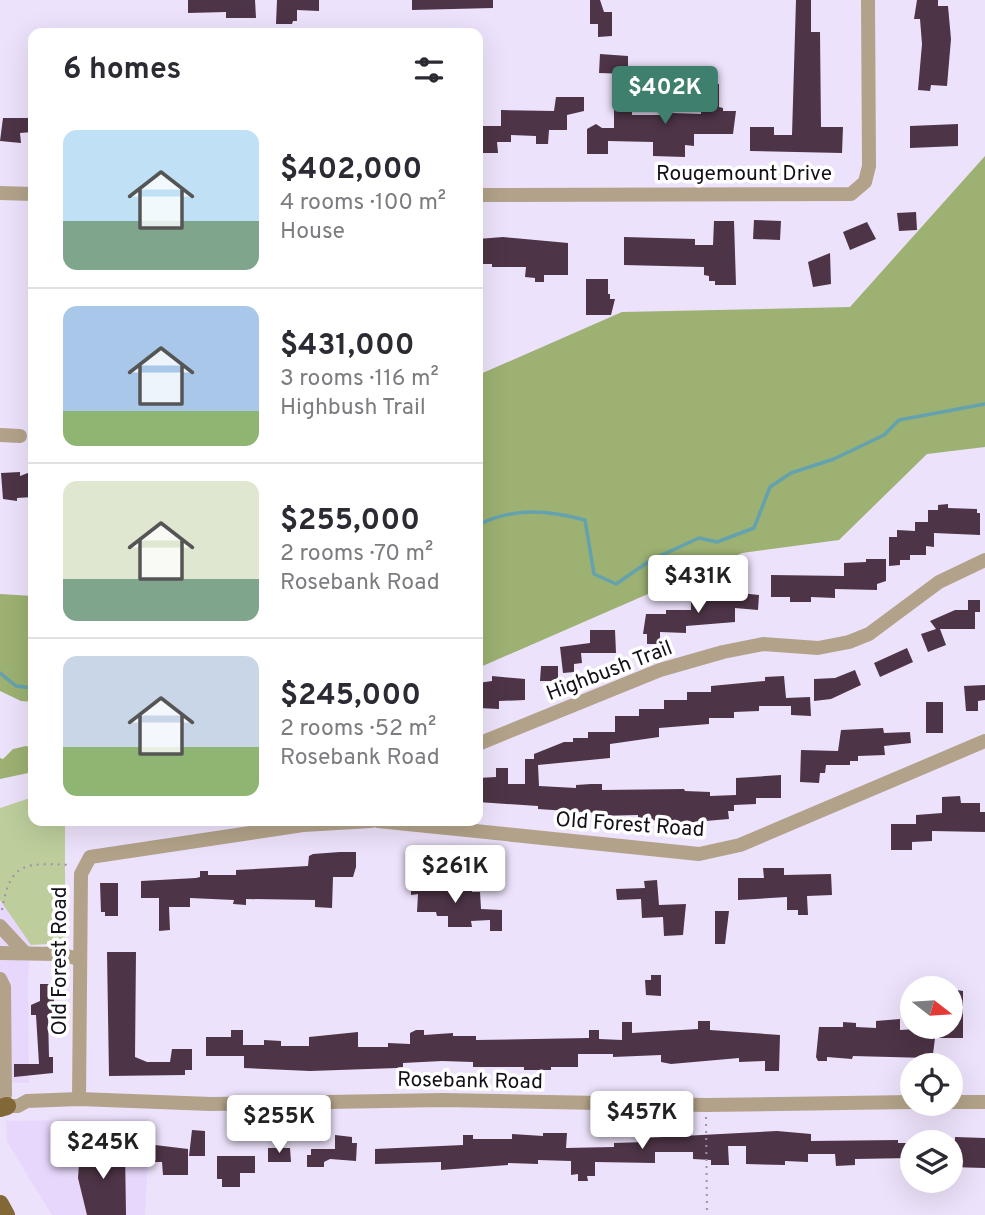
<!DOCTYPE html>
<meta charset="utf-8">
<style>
body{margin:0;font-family:Overpass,sans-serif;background:#f2f2f3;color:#2b2b33;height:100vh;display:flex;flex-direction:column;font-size:26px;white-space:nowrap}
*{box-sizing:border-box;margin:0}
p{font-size:23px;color:#7c7c81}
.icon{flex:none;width:38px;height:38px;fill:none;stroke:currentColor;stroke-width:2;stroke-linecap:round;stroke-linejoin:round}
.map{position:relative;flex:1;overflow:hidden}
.panel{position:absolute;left:28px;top:28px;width:455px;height:798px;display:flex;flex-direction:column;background:#fff;border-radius:14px;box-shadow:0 7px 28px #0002}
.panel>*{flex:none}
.needle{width:46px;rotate:107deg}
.controls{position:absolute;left:900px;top:976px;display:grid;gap:14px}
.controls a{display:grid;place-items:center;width:63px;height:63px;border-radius:50%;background:#fff;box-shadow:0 7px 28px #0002;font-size:35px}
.price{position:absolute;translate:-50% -60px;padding:0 16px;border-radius:7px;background:#fff;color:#222;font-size:23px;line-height:46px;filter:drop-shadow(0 2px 4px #0008)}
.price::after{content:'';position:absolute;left:50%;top:42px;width:21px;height:16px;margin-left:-10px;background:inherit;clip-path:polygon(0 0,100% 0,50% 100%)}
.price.active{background:#3e7f6e;color:#fff}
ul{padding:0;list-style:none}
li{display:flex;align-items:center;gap:21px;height:175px;padding:0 35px}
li+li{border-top:2px solid #e1e1e2}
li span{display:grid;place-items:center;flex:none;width:196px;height:140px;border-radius:14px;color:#555}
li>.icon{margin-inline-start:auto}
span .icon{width:84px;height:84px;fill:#fffc;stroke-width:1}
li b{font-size:30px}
h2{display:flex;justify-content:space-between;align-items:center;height:84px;padding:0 35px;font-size:30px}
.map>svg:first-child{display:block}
.built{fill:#e8d7fd}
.green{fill:#bdce9c}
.forest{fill:#9cb172}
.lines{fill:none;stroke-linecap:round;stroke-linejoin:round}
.stream{stroke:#64a2af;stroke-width:3.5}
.building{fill:#4d3446}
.path{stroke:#9c93a6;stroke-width:2;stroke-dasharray:2 5;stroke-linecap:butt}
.minor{stroke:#b2a289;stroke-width:14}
.major{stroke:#836837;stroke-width:18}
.labels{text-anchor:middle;stroke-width:7;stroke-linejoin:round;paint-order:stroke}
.street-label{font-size:21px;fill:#140f19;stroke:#fff}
</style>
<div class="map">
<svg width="985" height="1215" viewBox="0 0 985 1215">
<rect width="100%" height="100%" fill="#ede2fb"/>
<g class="built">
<polygon points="0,900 31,945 28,979 29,1083 0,1082"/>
<polygon points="150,1119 145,1215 52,1215 7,1142 6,1121"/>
</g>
<polygon class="green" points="33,797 33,821 65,821 65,943 31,945 0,900 0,808"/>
<g class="forest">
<polygon points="985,156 985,447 927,454 839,540 742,553 478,668 478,375 622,312 850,307"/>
<polygon points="0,594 33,596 33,702 21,701 0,691"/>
<polygon points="26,746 33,748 33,772 0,779 0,758 3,759 13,749"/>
</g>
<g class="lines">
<g class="stream">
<path d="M478,525C514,507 547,510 585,520L594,574L616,584L651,560L699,538L717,542L754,528L770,487L791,473L834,459L884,435L899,420L985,404"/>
<polyline points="0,673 16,686 33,688"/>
</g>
</g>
<g class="building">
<polygon points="188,0 255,0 256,18 226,18 226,12 188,13"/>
<polygon points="277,0 319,0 319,11 297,10 297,21 293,21 292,24 276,24"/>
<polygon points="412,0 493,0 493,8 412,10"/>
<polygon points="590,0 600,0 604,12 612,12 612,36 598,37 598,24 590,24"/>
<polygon points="796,0 811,0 811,32 820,32 821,127 843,127 842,153 750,151 750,127 774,127 774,135 792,135"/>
<polygon points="917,0 938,0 938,6 948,6 951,39 947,86 931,85 930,91 918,90 922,44 920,19 914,19"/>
<polygon points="600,54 628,56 628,74 599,73"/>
<polygon points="702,84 719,84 719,107 723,108 723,111 736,111 733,134 694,134 694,146 685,145 685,157 653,156 653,142 608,141 608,154 587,154 587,129 596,124 602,128 614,128 614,108 632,108 632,115 660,115 660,94 672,94 672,113 701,114"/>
<polygon points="556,97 584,97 584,111 567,115 567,130 549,130 548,144 536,144 536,136 511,135 511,142 497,142 498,153 482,153 481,126 501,126 501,110 554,111"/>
<polygon points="3,118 31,118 32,132 20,133 21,143 0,141"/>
<polygon points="958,124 958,146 910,148 910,126"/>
<polygon points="916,212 917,230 899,231 897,213"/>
<polygon points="754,220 781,221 780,240 753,239"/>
<polygon points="714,221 734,221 736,285 715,285 715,281 709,281 709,276 704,275 704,267 624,265 624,237 695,239 695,245 713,245"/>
<polygon points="867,222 876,239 850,250 843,232"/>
<polygon points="503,237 568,243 568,275 544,275 544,282 535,282 535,278 525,277 526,267 492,267 492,264 478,264 478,239"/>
<polygon points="830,253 831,284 813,287 808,262"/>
<polygon points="586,279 608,279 608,294 610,294 610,299 615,299 611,315 586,315"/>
<polygon points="33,471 33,497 17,498 17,501 3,499 1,473 20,472 20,476"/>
<polygon points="948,504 948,508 977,509 977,513 980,513 980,535 934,533 934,547 926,546 926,555 910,555 910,560 900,560 900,565 889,566 889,537 897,537 897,530 915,531 915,522 928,522 928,510 938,510 938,505"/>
<polygon points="866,559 886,559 886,581 877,584 877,590 835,589 835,598 811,597 811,602 790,602 790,597 771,597 771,575 844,576 844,563 866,562"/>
<polygon points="740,593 759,595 758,610 735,608 735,622 686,626 686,633 660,632 660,644 647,644 647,634 643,634 646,614 666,614 666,610 691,610 691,597 740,595"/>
<polygon points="968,600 980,600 980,612 975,612 975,629 940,629 946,645 928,652 921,634 936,629 930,621 955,610 968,610"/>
<polygon points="590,630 615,630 616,653 581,653 582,663 574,664 574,672 563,673 560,647 590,643"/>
<polygon points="907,648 913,662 880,677 874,663"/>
<polygon points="541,666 558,666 558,681 540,681"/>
<polygon points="855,670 861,685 831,699 814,701 814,679 835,678"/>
<polygon points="492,676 525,679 525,700 499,701 499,709 478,708 478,683 492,681"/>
<polygon points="784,676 786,698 810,697 811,716 791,715 791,706 759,706 759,711 734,712 734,718 709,718 709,724 659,728 659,737 610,744 610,758 538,765 539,786 576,788 576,785 591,784 602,784 602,790 684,789 685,791 710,792 710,796 736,795 736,778 781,775 781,798 756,798 756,804 734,805 734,811 728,811 729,819 670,824 663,820 638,821 638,815 597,816 597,813 538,809 538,806 478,802 478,778 496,777 496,768 508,768 508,784 525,784 525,759 534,759 534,754 564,742 573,742 573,738 588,738 588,732 615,732 615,716 639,716 639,709 664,709 664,700 687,700 687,692 711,692 711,686 765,681 765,677"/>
<polygon points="985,685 985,700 978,701 978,711 966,711 964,686"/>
<rect x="926" y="702" width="17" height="31"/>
<polygon points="883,728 884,733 910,732 911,743 884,746 885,755 858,756 858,761 850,761 850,765 826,765 825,773 820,773 819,783 800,782 801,750 838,751 841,730"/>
<polygon points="960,796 961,803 980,803 980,812 985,812 985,832 932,831 932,841 912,842 912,850 891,850 891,824 916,824 916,815 942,813 942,797"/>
<polygon points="340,852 356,852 356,867 353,877 333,877 332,908 315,907 315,900 246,899 246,905 233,904 234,900 190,898 190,907 169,907 170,930 159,931 159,898 141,898 141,881 196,878 200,877 200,871 208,871 208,875 236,875 236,870 308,866 309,856 313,854"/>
<polygon points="763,868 784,868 784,875 831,874 832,895 807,896 808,915 798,915 798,910 787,910 787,897 738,900 738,878 764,878"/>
<polygon points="411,880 433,880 433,890 463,889 462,881 471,881 472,892 480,892 481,909 502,910 502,931 490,931 490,920 471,921 472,927 448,927 448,916 437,916 436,912 417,912 418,894 411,895"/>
<polygon points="657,880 659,905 686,904 683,935 664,936 663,917 642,918 641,899 617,900 616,889 645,888 644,881"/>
<polygon points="100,883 118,883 118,916 105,916 105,912 101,912"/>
<polygon points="715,911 729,911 725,944 715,944"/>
<polygon points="107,952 136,952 135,1057 147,1062 170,1062 172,1049 192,1049 192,1070 185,1070 185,1075 109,1076"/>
<polygon points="651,975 661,975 661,996 646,995 645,980 651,980"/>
<polygon points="40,984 54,984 54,1015 48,1015 49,1057 53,1057 53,1073 14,1077 14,1064 39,1064 36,1015 31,1015 31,1005 40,1001"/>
<polygon points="951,989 963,991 963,1038 935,1038 933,1054 928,1054 928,1058 853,1056 852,1059 827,1057 827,1061 818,1061 816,1057 819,1027 843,1027 843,1022 856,1023 856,1027 876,1028 876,1021 900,1019 900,1030 950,1027"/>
<polygon points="698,1021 710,1021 710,1030 780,1035 779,1071 765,1071 765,1061 739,1062 739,1058 671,1064 661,1062 661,1055 613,1057 613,1054 578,1054 578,1067 551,1067 551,1070 524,1070 524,1067 473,1067 473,1062 442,1061 403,1063 403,1067 397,1068 310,1071 244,1068 244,1056 206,1056 206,1037 231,1037 231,1030 243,1030 243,1045 264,1045 264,1040 281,1041 281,1046 309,1046 309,1037 358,1032 358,1047 388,1047 388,1043 410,1044 410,1033 416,1030 424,1030 424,1035 453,1033 453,1036 476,1036 476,1040 589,1038 589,1030 599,1030 599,1039 622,1040 622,1022 632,1022 632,1033 698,1029"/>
<polygon points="192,1130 205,1131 205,1156 189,1156"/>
<polygon points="777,1131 811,1134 811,1141 898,1140 898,1143 912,1143 912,1158 855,1159 855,1165 836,1166 835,1154 808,1154 808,1162 785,1161 785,1165 746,1164 746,1146 728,1146 729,1165 711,1165 711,1160 693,1159 693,1152 655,1152 655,1163 595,1162 595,1176 587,1176 588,1181 578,1181 578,1174 571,1175 571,1161 538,1160 538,1164 508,1163 508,1165 441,1170 441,1162 375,1164 375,1149 463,1145 463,1135 473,1135 473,1139 512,1139 512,1134 543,1136 543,1133 567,1133 566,1148 614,1147 614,1143 644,1142 644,1138"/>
<polygon points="335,1135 352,1137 352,1143 357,1143 356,1161 330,1159 324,1162 324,1167 307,1167 307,1155 311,1155 311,1149 335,1149"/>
<polygon points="955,1137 985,1138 985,1168 950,1167 950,1140 955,1140"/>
<polygon points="155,1145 188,1149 188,1175 163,1175 162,1162 154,1162"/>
<polygon points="268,1148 290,1148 291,1162 268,1162"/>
<polygon points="80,1149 125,1150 126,1215 87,1215 78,1178"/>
<polygon points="217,1156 255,1156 255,1173 240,1173 240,1187 222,1187 222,1179 217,1179"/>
</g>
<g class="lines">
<g class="path">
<path d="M2,910C10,861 26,863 70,865"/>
<polyline points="706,1117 707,1215"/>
</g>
<g class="minor">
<polyline points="0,193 33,194"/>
<polyline points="478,195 851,194 865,182 869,166 868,0"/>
<polyline points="0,435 20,436"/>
<polyline points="478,744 660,670 723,652 763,644 818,648 849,642 869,634 939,582 985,560"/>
<polyline points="378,821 699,854 740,845 985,741"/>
<polyline points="0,926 25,953"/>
<polyline points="0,953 58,954 80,959"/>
<polyline points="0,979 4,987 5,1095"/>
<polyline points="79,1099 81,874 90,857 303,825 371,821"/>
<polyline points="950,1102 985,1102"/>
<polyline points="0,1106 18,1106 27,1101 79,1099 211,1104 443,1100 706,1105 912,1102"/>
</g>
<g class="major">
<polyline points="0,1108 7,1106"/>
<polyline points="0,1204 6,1215"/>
</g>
</g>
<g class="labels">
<g class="street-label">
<text x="744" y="180">Rougemount Drive</text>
<text transform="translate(609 670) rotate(-21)" y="7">Highbush Trail</text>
<text transform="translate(630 824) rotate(4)" y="7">Old Forest Road</text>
<text transform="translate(59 961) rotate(-90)" y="7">Old Forest Road</text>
<text transform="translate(470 1080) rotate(1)" y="7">Rosebank Road</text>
</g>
</g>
</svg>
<div class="controls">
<a><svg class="needle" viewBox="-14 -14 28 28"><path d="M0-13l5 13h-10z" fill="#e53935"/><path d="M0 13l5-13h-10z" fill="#7c7c81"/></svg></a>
<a><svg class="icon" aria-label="locate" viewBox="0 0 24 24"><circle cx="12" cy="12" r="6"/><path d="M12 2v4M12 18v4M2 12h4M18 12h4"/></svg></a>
<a><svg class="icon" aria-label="layers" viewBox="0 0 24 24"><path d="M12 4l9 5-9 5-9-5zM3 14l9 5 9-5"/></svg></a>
</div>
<b class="price active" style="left:665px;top:126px">$402K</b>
<b class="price" style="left:698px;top:615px">$431K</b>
<b class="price" style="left:455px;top:905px">$261K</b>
<b class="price" style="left:642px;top:1151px">$457K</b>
<b class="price" style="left:279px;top:1155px">$255K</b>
<b class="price" style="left:103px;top:1181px">$245K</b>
<section class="panel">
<h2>6 homes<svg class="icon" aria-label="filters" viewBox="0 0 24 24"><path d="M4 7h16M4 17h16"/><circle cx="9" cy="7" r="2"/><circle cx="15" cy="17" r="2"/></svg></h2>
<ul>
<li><span style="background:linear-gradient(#bfe0f5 65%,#7fa58c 0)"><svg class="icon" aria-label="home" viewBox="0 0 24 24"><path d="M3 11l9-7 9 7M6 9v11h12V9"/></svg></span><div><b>$402,000</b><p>4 rooms · 100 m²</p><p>House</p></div></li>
<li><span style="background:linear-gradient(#a9c7e8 75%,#8fb573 0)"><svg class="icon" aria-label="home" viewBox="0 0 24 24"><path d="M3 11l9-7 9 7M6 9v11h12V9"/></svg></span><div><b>$431,000</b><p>3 rooms · 116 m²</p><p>Highbush Trail</p></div></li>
<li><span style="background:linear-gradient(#dfe7d0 70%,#7fa58c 0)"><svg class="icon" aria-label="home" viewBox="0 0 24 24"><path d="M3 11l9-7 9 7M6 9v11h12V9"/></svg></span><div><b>$255,000</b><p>2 rooms · 70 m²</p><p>Rosebank Road</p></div></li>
<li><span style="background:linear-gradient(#c9d6e8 65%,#8fb573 0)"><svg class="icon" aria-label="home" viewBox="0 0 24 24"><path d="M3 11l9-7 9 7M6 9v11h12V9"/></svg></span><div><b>$245,000</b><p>2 rooms · 52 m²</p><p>Rosebank Road</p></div></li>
</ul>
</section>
</div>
